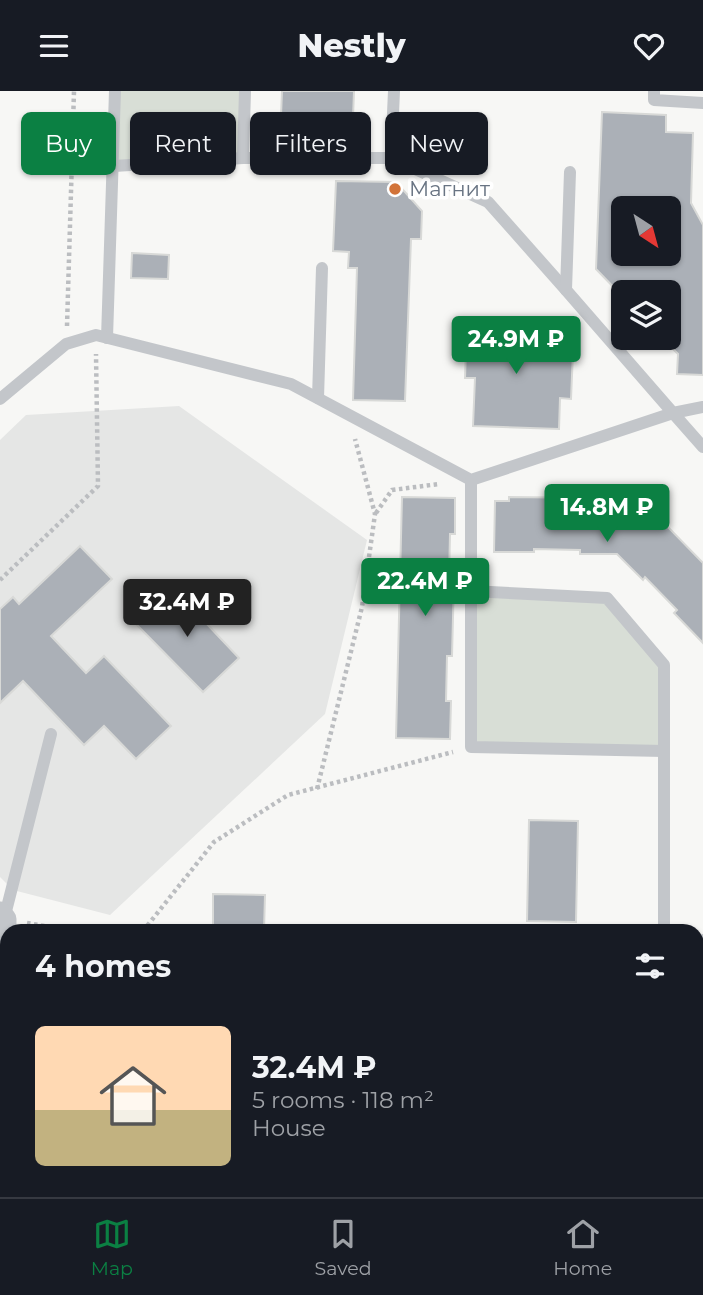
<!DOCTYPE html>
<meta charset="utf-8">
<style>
body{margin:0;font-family:Montserrat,sans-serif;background:#20242c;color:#f1f3f6;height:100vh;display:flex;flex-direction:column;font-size:26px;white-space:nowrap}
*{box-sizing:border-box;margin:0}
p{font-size:23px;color:#9ea1a6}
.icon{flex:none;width:38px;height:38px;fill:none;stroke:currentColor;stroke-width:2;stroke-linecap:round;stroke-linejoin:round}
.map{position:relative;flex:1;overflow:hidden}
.details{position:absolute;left:0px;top:833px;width:704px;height:273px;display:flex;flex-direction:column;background:#171b24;border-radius:21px 21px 0 0;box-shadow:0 2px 5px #0004}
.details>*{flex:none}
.guide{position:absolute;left:21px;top:21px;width:662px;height:63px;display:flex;gap:14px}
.needle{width:46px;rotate:144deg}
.controls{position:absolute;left:611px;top:105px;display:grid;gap:14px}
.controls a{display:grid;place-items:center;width:70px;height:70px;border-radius:10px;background:#171b24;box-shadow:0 2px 5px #0004;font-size:35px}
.price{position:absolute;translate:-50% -60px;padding:0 16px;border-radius:7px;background:#0b8043;color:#fff;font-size:23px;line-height:46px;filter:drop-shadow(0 2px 4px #0008)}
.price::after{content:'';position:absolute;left:50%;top:42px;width:21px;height:16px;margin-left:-10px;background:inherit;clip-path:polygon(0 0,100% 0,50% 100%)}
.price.current{background:#222;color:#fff}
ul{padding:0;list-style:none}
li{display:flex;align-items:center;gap:21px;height:175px;padding:0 35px}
li span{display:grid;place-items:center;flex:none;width:196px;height:140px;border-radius:10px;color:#555}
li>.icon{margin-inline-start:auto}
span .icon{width:84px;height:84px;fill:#fffc;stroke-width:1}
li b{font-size:30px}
h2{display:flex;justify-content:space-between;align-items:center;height:84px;padding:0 35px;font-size:30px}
.pill{padding:0 24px;border-radius:10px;background:#171b24;box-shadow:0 2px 5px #0004;font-size:24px;line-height:63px}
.pill.current{background:#0b8043;color:#fff}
header{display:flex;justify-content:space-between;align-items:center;height:91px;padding:0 35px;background:#171b24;font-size:32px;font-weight:800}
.menu{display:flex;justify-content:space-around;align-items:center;height:98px;border-top:2px solid #363941;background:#171b24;font-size:19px;color:#9ea1a6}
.menu a{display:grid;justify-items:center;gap:4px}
.menu .current{color:#0b8043}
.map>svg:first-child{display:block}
.built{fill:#e5e6e5}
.green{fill:#d8ded6}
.building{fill:#abb0b7;stroke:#d8d9d7;stroke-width:2;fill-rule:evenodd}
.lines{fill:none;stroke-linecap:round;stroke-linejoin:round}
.path{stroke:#bbbdc0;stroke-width:4.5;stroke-dasharray:3.5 3.5;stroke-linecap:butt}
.service{stroke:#c3c6ca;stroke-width:12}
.minor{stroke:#c3c6ca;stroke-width:23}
.poi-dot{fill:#d27339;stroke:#fff;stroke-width:2.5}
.labels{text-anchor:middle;stroke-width:7;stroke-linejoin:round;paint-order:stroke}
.poi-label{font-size:21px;fill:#697483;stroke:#fff;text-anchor:start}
</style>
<header><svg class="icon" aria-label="menu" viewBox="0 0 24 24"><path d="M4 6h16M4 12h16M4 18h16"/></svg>Nestly<svg class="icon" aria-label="heart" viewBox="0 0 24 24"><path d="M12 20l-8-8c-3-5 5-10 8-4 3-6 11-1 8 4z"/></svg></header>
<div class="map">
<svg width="703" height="1106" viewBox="0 0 703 1106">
<rect width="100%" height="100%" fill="#f7f7f5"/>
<polygon class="built" points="179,315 367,449 325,623 110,824 13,799 0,786 0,349 26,324"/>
<g class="green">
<polygon points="115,0 245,0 243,67 114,75"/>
<polygon points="471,500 607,507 664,574 664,660 471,656"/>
</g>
<g class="building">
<polygon points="282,0 354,0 353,27 345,27 344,58 288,57 289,25 281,25"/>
<path d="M602,21L666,24V41L693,42L691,112L703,134V284L677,283L678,263L668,253V201H623V206L596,178ZM623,117H668V163H623Z"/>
<polygon points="336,90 396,91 422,120 421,148 411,148 405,310 353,309 357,177 348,177 349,161 333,160"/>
<polygon points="132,162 169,164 168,188 131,187"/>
<polygon points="467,231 534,234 559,261 573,261 571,308 560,307 559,338 473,335 475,287 465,287"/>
<polygon points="402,406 455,407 455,443 450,443 449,488 454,488 452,565 447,565 446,610 451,610 450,648 396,647"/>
<polygon points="509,406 595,407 668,436 703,472 703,552 674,522 677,519 645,486 643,489 617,463 580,463 580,459 534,458 534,461 494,461 495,410 509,410"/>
<polygon points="80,455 112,488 51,545 86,582 104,565 171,635 136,668 104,635 84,654 23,590 0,612 0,518 13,506 19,513"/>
<polygon points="171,495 239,567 203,601 134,531"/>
<polygon points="529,729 578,730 576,831 527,830"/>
<polygon points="213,803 265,804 264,840 213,840"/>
</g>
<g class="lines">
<g class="path">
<polyline points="67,235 74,0"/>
<polyline points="376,422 392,399 439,393"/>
<polyline points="0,489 98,395 96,263"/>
<polyline points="317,698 362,516 375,423 355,348"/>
<polyline points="27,832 74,840"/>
<polyline points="143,840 214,751 288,704 453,661"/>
<polyline points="163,1099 163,1106"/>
</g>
<g class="service">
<polyline points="394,0 391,67 488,111 566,199"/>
<polyline points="654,0 654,9 703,12"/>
<polyline points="243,67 245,0"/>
<polyline points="114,75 243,67 391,67"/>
<polyline points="570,81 566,199 673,322 703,316"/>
<polyline points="107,247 115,0"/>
<polyline points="318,307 322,177"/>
<polyline points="0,308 66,253 96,244 291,293 471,389 673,322 703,356"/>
<polyline points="471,389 471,656 664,660"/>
<polyline points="471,500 607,507 664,574 664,840"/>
<polyline points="4,828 51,643"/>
<polyline points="696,853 703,849"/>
</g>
<g class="minor">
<polyline points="0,822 5,828 1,1106"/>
<polyline points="696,925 703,925"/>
<polyline points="662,1106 662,1099"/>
</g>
</g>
<circle class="poi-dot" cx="395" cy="98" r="7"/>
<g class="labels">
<g class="poi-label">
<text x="409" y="105">Магнит</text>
</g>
</g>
</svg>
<div class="controls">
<a><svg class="needle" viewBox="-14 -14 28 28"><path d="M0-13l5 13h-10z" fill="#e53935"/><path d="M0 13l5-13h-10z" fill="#9ea1a6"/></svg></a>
<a><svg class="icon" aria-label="layers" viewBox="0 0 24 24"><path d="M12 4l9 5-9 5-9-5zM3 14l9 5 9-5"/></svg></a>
</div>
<b class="price" style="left:516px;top:285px">24.9M ₽</b>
<b class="price" style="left:607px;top:453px">14.8M ₽</b>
<b class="price" style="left:425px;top:527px">22.4M ₽</b>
<b class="price current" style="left:187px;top:548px">32.4M ₽</b>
<div class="guide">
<a class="pill current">Buy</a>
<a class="pill">Rent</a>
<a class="pill">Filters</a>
<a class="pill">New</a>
</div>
<section class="details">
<h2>4 homes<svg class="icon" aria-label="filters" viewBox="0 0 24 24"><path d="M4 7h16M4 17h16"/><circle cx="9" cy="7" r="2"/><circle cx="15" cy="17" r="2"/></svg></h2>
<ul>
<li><span style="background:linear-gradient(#ffd9b3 60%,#c2b280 0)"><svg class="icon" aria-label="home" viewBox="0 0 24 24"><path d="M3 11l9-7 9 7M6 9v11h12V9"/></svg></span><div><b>32.4M ₽</b><p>5 rooms · 118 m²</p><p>House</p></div></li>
</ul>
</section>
</div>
<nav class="menu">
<a class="current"><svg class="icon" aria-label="map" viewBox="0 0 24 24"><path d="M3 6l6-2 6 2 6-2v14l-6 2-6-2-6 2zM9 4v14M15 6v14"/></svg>Map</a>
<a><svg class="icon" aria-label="saved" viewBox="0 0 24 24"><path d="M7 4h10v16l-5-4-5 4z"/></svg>Saved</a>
<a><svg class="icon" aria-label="home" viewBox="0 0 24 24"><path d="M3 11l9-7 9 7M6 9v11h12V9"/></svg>Home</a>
</nav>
